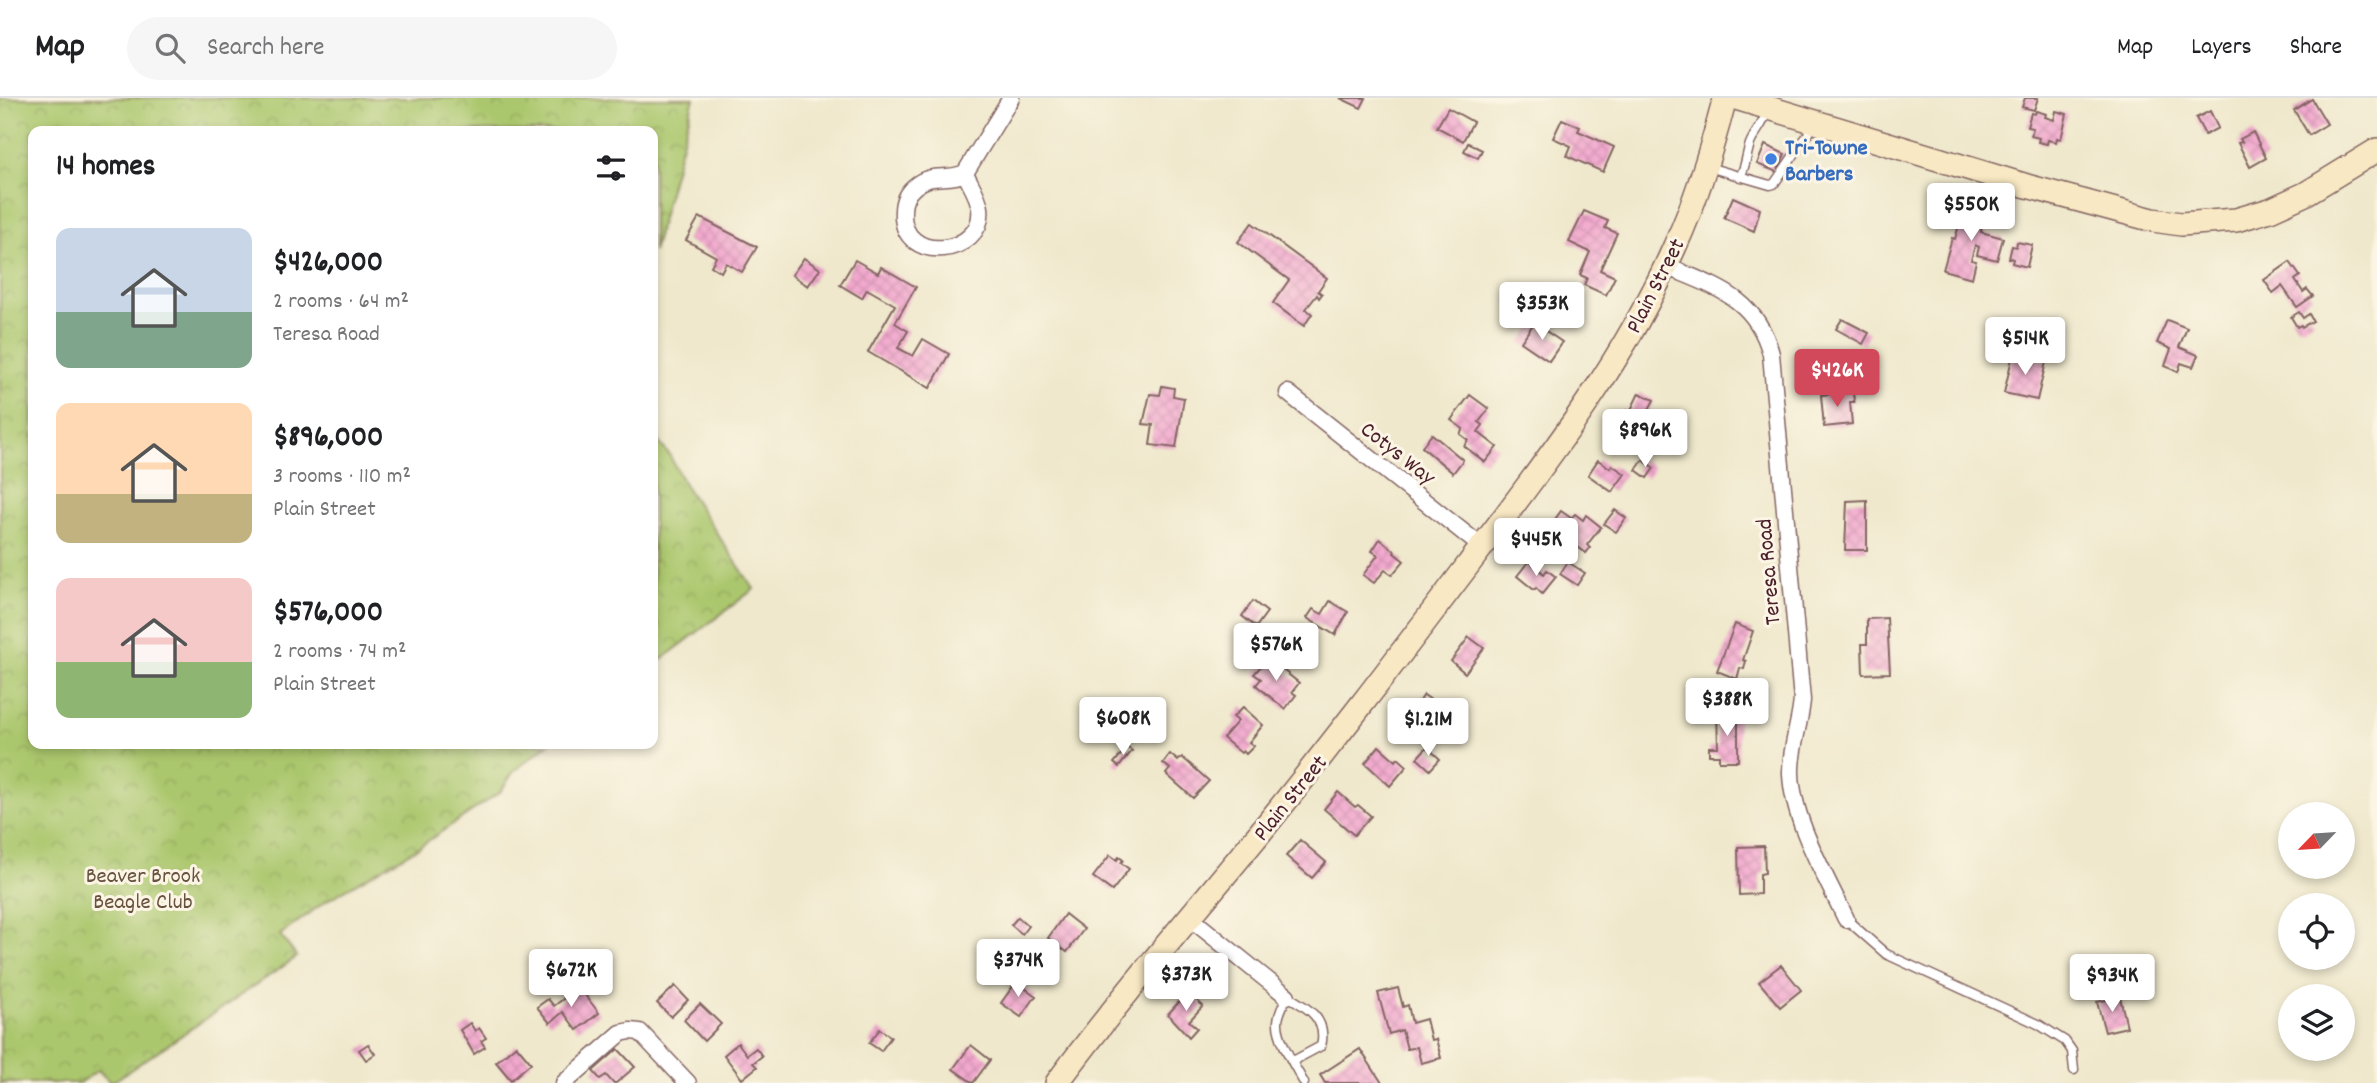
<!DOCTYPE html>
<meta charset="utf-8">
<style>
body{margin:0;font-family:Dekko,sans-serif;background:#f6f6f6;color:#202124;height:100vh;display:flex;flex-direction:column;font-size:26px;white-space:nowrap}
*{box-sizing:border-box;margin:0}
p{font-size:23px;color:#757577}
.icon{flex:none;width:38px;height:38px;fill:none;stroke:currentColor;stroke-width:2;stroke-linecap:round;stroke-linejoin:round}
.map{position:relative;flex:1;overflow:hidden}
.details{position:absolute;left:28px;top:28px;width:630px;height:623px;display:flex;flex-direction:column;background:#fff;border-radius:14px;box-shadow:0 4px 10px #0003}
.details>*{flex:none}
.needle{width:46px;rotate:245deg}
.controls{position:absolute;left:2278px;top:704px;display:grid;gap:14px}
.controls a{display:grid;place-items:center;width:77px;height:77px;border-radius:50%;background:#fff;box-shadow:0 4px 10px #0003;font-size:35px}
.price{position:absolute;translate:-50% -60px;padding:0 16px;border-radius:7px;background:#fff;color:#222;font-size:23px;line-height:46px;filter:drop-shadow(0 2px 4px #0008)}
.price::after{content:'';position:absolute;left:50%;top:42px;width:21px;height:16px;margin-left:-10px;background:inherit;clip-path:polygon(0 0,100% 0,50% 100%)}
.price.selected{background:#d1495b;color:#fff}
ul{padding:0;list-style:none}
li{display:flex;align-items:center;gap:21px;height:175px;padding:0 28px}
li span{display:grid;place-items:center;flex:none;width:196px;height:140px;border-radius:14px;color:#555}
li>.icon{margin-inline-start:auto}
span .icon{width:84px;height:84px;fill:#fffc;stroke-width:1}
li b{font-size:30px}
h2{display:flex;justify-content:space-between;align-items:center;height:84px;padding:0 28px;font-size:30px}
header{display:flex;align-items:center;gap:42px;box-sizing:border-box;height:98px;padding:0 35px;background:#fff;border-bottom:2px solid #e0e0e0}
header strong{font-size:33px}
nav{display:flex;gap:38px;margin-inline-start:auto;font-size:24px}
.search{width:490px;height:63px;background:#f6f6f6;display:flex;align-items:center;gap:18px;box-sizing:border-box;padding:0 24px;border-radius:38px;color:#757577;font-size:26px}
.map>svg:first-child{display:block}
.park{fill:url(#park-crowns);stroke:#7a734c;stroke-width:2}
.building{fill:url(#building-cross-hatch)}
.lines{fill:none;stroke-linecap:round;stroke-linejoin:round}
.lane-casing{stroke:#846563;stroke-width:11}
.street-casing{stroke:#846563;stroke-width:19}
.secondary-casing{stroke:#846563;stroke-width:26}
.lane{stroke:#fff;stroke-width:8}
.street{stroke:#fff;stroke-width:16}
.secondary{stroke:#f8e8c3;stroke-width:23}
.shop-dot{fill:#3f7fe0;stroke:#fcf5e5;stroke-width:2.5}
.labels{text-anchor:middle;stroke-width:6;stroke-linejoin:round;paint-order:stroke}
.shop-label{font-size:23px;font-weight:bold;fill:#366cbe;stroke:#fcf5e5;text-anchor:start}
.street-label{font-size:23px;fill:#4a1f2b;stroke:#fcf5e5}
.park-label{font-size:23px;fill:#67513f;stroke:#fcf5e5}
</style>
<header>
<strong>Map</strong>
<div class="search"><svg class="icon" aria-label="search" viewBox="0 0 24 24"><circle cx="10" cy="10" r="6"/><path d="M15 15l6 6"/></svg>Search here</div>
<nav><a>Map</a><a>Layers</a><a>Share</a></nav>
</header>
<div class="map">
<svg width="2377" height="985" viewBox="0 0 2377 985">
<defs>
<pattern id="park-crowns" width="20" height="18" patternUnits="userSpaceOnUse" patternTransform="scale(1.75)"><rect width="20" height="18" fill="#abc76d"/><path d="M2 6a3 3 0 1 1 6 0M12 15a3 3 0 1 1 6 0" fill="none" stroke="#95aa5f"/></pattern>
<pattern id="building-cross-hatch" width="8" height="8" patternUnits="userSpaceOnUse" patternTransform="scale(1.75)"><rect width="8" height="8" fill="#f2a9ce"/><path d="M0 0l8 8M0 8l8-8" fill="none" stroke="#d191b1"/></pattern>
</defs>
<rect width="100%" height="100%" fill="#fcf5e5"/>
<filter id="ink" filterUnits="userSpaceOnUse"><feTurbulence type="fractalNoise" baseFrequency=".0143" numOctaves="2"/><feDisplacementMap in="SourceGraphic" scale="14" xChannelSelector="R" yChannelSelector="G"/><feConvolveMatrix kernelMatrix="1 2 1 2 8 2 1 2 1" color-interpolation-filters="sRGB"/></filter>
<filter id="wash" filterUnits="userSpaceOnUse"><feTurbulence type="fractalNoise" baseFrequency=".00686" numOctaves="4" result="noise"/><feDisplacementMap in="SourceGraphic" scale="28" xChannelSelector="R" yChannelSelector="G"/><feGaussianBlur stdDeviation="1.57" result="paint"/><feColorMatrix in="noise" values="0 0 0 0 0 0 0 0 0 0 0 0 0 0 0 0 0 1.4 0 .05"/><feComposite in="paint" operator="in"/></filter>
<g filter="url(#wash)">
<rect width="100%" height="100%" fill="#efe8cc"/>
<g class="park">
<polygon points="0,0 694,0 653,154 653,33 33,33 33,646 549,646 514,673 500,694 419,749 326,803 280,837 297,859 111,985 98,972 80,985 0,985"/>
<polygon points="653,338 669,356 684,386 754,491 653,568"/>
</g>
<g id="blocks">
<g class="building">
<polygon points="1340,0 1366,0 1361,10"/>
<polygon points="2025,0 2038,0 2034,12 2022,9"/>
<polygon points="2312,1 2327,26 2309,37 2294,12"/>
<polygon points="1448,10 1473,24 1463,43 1437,29"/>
<polygon points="2036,13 2046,16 2045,19 2054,22 2056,13 2067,16 2061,41 2057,40 2056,44 2048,42 2047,46 2038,44 2039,40 2031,38 2033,30 2027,29 2031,15 2035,16"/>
<polygon points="2210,13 2218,30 2205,37 2196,20"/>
<polygon points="1562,21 1580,29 1578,33 1614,49 1603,74 1567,58 1571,48 1553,40"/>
<polygon points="2253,34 2266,60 2250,69 2238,45 2242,44 2240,41"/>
<polygon points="1468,45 1482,52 1478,60 1464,53"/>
<polygon points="1765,47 1785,56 1777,74 1757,66"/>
<polygon points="1733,99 1760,111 1754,133 1724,120"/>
<polygon points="1966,103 1982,107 1978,120 1982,121 1981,134 2003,140 1997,162 1977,157 1979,149 1975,147 1971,162 1976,163 1972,180 1943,172 1952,140 1955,141"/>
<polygon points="1584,113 1608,123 1605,130 1617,135 1600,172 1615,179 1606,197 1584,187 1587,180 1580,177 1590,154 1569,144"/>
<polygon points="699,119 757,149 742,174 726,165 721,174 711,168 716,159 686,142"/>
<polygon points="1252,125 1327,180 1318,193 1322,196 1319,200 1317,197 1306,211 1312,216 1304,228 1273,205 1289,182 1238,144"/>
<polygon points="2017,144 2032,147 2027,169 2012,165 2013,161 2009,160 2012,148 2016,149"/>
<polygon points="804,160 820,171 808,188 792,177"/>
<polygon points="855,162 878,175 881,169 916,189 895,225 908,233 898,250 913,258 923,241 949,256 930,290 868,254 895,207 867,191 862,200 840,187"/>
<polygon points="2290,164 2300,178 2295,182 2303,194 2307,191 2313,198 2297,209 2282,188 2273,195 2264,182"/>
<polygon points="1518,194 1527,199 1518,212 1506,203 1510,197 1514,200"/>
<polygon points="2299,214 2303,220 2309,216 2313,223 2302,229 2301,227 2297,229 2291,219"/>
<polygon points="1842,221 1869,235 1863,246 1836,231"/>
<polygon points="2167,222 2187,230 2179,249 2198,257 2193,269 2181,265 2178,274 2165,268 2171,251 2157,245"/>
<polygon points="1534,225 1562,244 1549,263 1521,244"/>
<polygon points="2013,256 2046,264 2037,302 2004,295"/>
<polygon points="1162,288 1174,290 1173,298 1184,300 1176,350 1150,347 1153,327 1143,326 1150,296 1160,297"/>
<polygon points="1853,294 1854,304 1850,304 1852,326 1824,329 1821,297"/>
<polygon points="1639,295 1654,302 1647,315 1661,322 1655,335 1644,330 1640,340 1632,336 1630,340 1606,329 1613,315 1623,319 1626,312 1630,314"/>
<polygon points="1470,297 1489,311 1479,324 1483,327 1478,334 1497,349 1485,364 1464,348 1468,342 1460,336 1463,331 1451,322"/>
<polygon points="1432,336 1463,362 1453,375 1422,349"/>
<polygon points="1598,362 1610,370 1612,367 1625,376 1612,394 1588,377"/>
<polygon points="1643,362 1654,370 1647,380 1636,372"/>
<polygon points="1867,402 1867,452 1845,452 1847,403"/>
<polygon points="1615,412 1626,420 1616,434 1604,426"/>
<polygon points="1561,413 1571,420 1575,416 1583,422 1586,417 1601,429 1587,447 1590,450 1586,455 1550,428"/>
<polygon points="1380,441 1395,453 1394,455 1404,463 1392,477 1385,472 1374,485 1363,477 1378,457 1372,453"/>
<polygon points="1529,463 1544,476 1547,472 1556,479 1542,496 1536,490 1534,492 1517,478"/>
<polygon points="1568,464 1585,475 1577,487 1560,476"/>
<polygon points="1253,503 1267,514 1256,529 1242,518"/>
<polygon points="1330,503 1348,514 1335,537 1307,520 1313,511 1322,516"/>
<polygon points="1887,520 1890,575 1863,576 1862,546 1867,546 1867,521"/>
<polygon points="1735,526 1753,533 1743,562 1746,563 1744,571 1740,570 1737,581 1717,573"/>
<polygon points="1469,539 1484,550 1465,575 1451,563"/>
<polygon points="1268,560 1299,585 1292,594 1296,597 1285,611 1256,587 1261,581 1254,576"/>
<polygon points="1424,597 1448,614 1440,626 1436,623 1432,628 1412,614"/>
<polygon points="1243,609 1263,627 1249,644 1254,648 1246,656 1243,653 1241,655 1223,640 1238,623 1233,619"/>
<polygon points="1717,616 1738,616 1738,663 1719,663 1719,657 1709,657 1709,649 1718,649"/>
<polygon points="1379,648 1396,663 1398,660 1407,668 1390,688 1365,665"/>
<polygon points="1127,649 1132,653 1119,669 1114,665"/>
<polygon points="1427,649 1440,661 1430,672 1417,660"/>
<polygon points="1170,656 1178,663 1182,659 1209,683 1193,700 1166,676 1170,671 1163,665"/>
<polygon points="1338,694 1355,709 1358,707 1371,718 1354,737 1324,711"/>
<polygon points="1300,742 1326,764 1312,780 1286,758"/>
<polygon points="1764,748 1765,775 1760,776 1760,796 1739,797 1738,749"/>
<polygon points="1110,757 1117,762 1119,759 1123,762 1121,765 1129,771 1112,793 1093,779"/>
<polygon points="1065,816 1084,831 1067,854 1048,840"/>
<polygon points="1018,819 1028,828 1022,836 1011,827"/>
<polygon points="1781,867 1801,892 1780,909 1759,884"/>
<polygon points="1016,884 1036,898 1021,919 1001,905"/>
<polygon points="675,888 688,902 671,919 657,905"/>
<polygon points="579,889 599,915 577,932 563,914 550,925 537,909 548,901 554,908"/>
<polygon points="1398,890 1403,909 1408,907 1412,925 1426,921 1431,942 1436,941 1441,960 1421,965 1417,949 1407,951 1402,932 1389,936 1378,895"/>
<polygon points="1188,894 1203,908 1189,923 1197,930 1189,939 1168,916"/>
<polygon points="2120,899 2127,929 2105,934 2097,904"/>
<polygon points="700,906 721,926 704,943 684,922"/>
<polygon points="470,925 475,933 479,930 486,940 481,943 485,949 474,956 460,932"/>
<polygon points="880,931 891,939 881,953 869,945"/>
<polygon points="738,945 747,957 756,950 762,958 753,965 757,969 742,981 724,957"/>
<polygon points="368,946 375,956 366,962 359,952"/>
<polygon points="516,947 531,965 511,982 496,964"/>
<polygon points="971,947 990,962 973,985 953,971"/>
<polygon points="618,951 635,969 616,985 613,985 606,977 600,981 593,973"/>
<polygon points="1360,951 1382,985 1325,985 1320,977"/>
</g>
</g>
</g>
<g filter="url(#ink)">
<use href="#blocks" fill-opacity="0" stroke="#846563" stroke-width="2"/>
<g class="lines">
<g class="lane-casing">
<g id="lane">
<polyline points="1708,69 1770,87 1774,86 1807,38 1813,26"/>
<path d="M1740,79C1746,68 1746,58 1750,46C1755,33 1765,26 1767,11"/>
<polyline points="1846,821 1886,856 2038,926 2065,943 2072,953 2074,972"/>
<path d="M1293,963L1321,948C1328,921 1307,909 1287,898C1284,906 1278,916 1278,924C1277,941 1296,970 1304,985"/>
</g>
</g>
<g class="street-casing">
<g id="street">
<path d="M965,75C970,86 978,97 980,110C986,157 900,169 903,113C903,103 907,95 914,89C932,73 947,84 965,75L1011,0"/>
<path d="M1666,168C1715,189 1756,199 1771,256L1802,602C1800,627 1790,651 1791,676C1793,724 1826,778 1846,821"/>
<polyline points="1288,295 1482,449"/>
<polyline points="1189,819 1287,898"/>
<polyline points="564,985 621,935 630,933 640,934 688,985"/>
</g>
</g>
<g class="secondary-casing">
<g id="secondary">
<polyline points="1736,0 2027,88 2153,122 2181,126 2236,122 2270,112 2305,96 2377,52"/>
<path d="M1057,985C1119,901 1188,822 1254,742C1327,653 1396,562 1465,471C1543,368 1623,267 1675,148C1697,101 1712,50 1725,0"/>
</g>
</g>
<use href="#lane" class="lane"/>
<use href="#street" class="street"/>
<use href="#secondary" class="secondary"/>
</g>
</g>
<circle class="shop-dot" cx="1771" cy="61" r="7"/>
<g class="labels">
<g class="shop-label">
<text x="1785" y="56">Tri-Towne<tspan x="1785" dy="26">Barbers</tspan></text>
</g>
<g class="street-label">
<text transform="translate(1654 187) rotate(-63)" y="8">Plain Street</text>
<text transform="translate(1399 354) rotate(38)" y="8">Cotys Way</text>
<text transform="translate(1767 474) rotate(-95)" y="8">Teresa Road</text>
<text transform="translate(1289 699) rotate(-51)" y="8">Plain Street</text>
</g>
<g class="park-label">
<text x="143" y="784">Beaver Brook<tspan x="143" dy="26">Beagle Club</tspan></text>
</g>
</g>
</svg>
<div class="controls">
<a><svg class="needle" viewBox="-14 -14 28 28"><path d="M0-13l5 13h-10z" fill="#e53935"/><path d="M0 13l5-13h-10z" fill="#757577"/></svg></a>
<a><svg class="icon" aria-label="locate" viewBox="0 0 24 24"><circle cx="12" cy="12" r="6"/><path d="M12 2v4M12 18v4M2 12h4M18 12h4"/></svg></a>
<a><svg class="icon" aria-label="layers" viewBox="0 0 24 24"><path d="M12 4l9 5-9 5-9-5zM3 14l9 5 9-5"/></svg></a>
</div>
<b class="price" style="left:1971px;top:145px">$550K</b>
<b class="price" style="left:1542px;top:244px">$353K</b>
<b class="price" style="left:2025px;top:279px">$514K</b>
<b class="price selected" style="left:1837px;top:311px">$426K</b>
<b class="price" style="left:1645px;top:371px">$896K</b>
<b class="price" style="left:1536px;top:480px">$445K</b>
<b class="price" style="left:1276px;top:585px">$576K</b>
<b class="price" style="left:1727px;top:640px">$388K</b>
<b class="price" style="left:1123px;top:659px">$608K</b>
<b class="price" style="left:1428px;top:660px">$1.21M</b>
<b class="price" style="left:1018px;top:901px">$374K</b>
<b class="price" style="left:571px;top:911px">$672K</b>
<b class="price" style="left:1186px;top:915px">$373K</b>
<b class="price" style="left:2112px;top:916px">$934K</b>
<section class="details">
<h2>14 homes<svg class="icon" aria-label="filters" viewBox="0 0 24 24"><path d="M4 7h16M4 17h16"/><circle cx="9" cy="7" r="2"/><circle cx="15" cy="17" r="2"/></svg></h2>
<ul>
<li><span style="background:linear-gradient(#c9d6e8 60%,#7fa58c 0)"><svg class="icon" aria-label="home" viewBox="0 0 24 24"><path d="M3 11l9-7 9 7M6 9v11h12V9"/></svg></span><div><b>$426,000</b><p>2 rooms · 64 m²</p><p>Teresa Road</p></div></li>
<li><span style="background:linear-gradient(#ffd9b3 65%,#c2b280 0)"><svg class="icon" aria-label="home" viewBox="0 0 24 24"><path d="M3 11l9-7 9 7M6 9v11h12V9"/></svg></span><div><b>$896,000</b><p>3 rooms · 110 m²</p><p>Plain Street</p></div></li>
<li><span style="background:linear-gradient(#f6c9c9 60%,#8fb573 0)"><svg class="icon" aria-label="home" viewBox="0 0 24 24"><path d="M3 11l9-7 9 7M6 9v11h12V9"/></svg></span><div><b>$576,000</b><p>2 rooms · 74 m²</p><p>Plain Street</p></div></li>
</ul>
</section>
</div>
